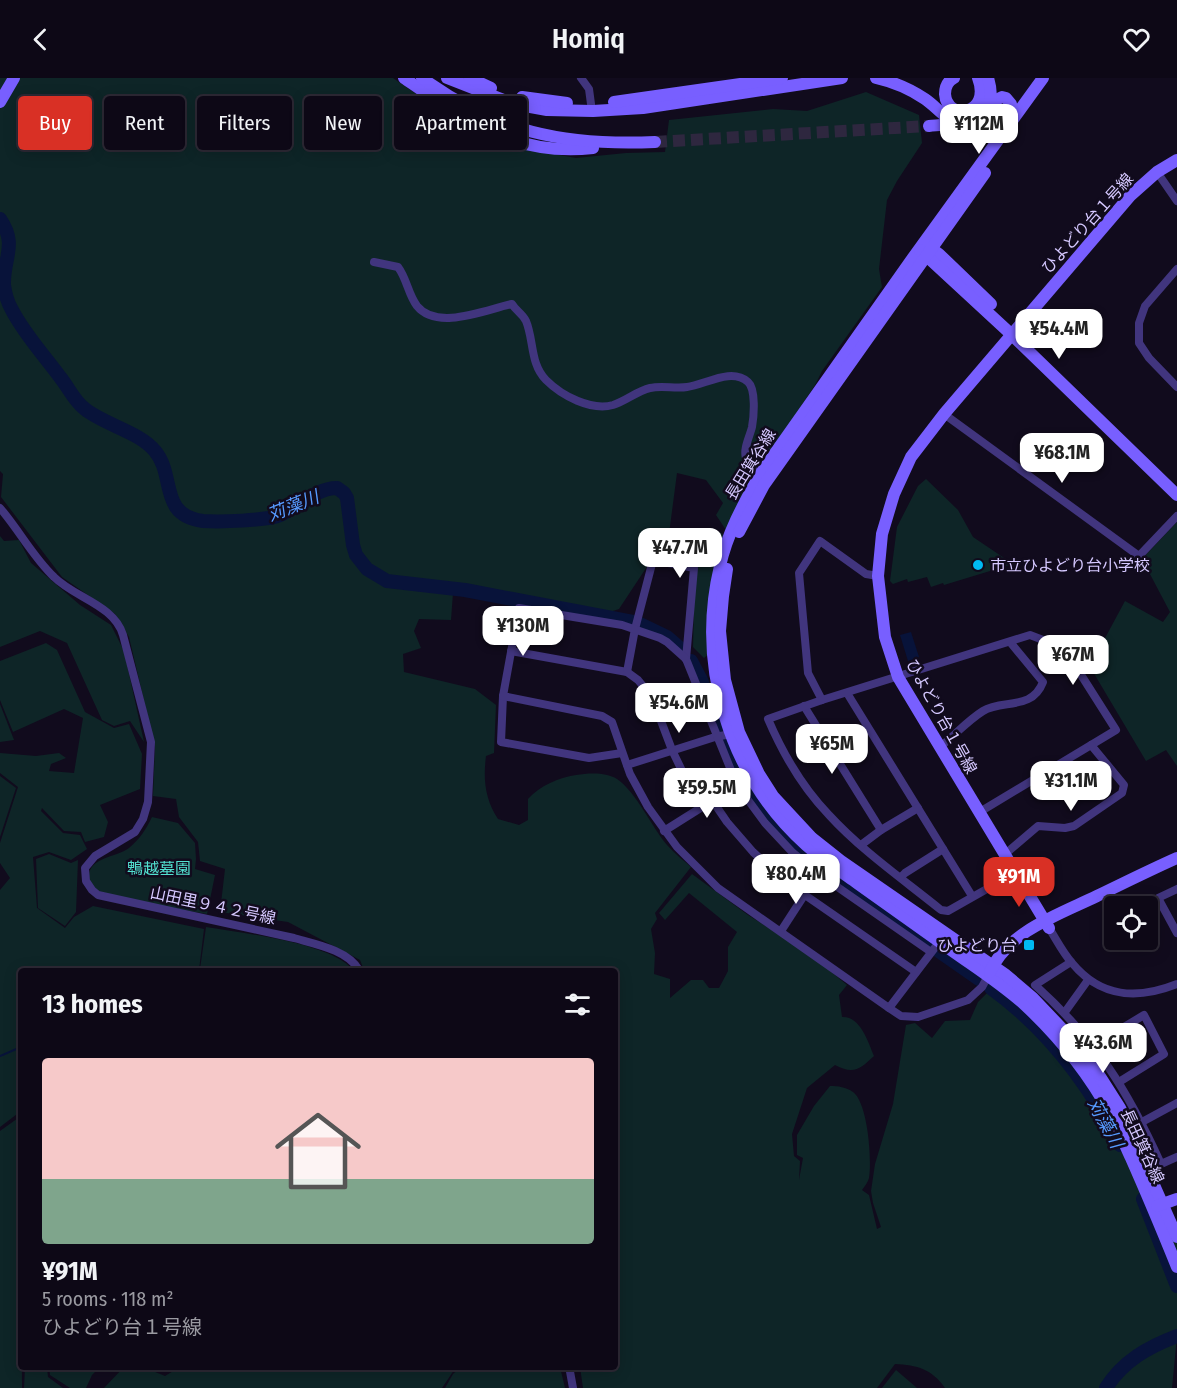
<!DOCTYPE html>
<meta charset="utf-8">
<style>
body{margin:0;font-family:"Fira Sans Condensed","Noto Sans JP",sans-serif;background:#1b1623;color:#f1f3f6;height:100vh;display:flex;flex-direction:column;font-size:22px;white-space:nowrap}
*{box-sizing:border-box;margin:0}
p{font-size:20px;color:#9a9aa1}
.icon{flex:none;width:33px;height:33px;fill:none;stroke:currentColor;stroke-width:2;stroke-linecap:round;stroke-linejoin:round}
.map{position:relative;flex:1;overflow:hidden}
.sheet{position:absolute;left:18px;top:890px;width:600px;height:402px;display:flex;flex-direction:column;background:#0d0816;border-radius:6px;box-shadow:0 3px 15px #0003,0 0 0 2px #2d2935}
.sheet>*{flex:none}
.top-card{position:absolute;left:18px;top:18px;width:600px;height:54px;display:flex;gap:12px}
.tools{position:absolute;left:1104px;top:818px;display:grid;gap:12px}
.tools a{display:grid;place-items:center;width:54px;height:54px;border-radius:6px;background:#0d0816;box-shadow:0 3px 15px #0003,0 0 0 2px #2d2935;font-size:30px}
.price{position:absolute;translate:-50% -51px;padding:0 14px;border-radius:12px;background:#fff;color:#222;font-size:20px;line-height:39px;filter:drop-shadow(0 2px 3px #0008)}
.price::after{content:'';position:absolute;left:50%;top:36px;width:18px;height:14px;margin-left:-9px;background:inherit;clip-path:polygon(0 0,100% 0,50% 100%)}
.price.active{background:#d93025;color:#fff}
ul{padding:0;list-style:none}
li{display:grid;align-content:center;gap:12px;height:318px;padding:0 24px}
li+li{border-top:2px solid #2d2935}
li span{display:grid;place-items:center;height:186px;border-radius:6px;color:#555}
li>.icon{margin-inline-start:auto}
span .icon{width:108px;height:108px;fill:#fffc;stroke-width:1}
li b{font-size:26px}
h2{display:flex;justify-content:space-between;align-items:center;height:72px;padding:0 24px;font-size:26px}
.chip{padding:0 21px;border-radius:6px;background:#0d0816;box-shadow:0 3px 15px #0003,0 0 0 2px #2d2935;font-size:21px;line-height:54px}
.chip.active{background:#d93025;color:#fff}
header{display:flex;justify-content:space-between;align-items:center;height:78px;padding:0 24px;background:#0d0816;font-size:27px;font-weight:600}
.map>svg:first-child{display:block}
.green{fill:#0e2527}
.water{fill:#08133a}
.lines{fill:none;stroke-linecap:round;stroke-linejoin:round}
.stream{stroke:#08133a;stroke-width:2}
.river{stroke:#08133a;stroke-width:14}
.secondary-tunnel{stroke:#2e273f;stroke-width:12;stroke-dasharray:12 6;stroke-linecap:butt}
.street{stroke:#41357e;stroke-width:8}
.secondary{stroke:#785fff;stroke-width:12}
.poi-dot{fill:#00baf3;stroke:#110b1d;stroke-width:2}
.labels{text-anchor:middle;stroke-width:5;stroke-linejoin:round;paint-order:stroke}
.street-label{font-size:16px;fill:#d5c8ff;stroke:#110b1d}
.poi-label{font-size:16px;fill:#d5c8ff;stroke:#110b1d;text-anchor:start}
.park-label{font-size:16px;fill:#52e0d0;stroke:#110b1d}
.water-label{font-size:18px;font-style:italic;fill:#569aff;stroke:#110b1d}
</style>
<header><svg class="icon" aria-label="back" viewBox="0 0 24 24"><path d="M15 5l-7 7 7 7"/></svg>Homiq<svg class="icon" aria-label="heart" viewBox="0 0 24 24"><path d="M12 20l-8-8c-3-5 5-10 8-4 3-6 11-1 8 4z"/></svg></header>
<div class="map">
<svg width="1177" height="1310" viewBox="0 0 1177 1310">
<rect width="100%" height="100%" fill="#110b1d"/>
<g class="green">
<path d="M0,0H393L472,54L511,68L576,80L626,75L665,74L669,42L773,31L807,33L866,14L919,37L922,65L897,103L887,122L879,191L882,209L822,293L815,307L768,378L752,368L748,377L752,399L726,452L716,437L723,425L706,402L677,395L669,456L686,463L696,461L714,472L717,462L716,458L720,454L724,458L710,575L704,580L693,569L695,487L654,478L619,531L610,534L589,533L453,515L451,542L419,541L414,553L421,570L403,576L404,594L475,611L496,627L494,675L486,678C483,702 485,721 498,741L519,747L528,742V721C541,707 558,700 576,697C589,695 606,694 617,701C637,715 651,748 667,767C674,775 683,782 691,789L655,835L657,841L651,851L655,875L654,896L670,901V920L691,902H703L709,910H719L728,893V869L737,854L689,815L665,842L659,835L692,796L748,837L806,873L847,907L839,917L842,939C860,938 868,963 874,978C860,991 854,997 835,987L807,1010L792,1056L794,1078L800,1083L799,1102L803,1080L797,1077V1057L814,1028L830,1008C838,1008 846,1009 853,1014C868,1025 872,1082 869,1100C868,1104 865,1108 862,1112L869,1117L877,1151L881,1149L873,1125L871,1113L875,1086L893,1026L906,947L915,945L932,960L945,943L970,942L978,924L990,912L1023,933L1089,1010L1177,1160V1258L1172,1310H945C932,1291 917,1287 895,1286L877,1310H583L580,1289L615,1288V892H364L360,882L288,844L220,834L225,791L200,783L198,764L179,739L176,721L153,718L155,669L129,559L115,536L62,499L1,419L3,396L0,393Z"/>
<polygon points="926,401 958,432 973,459 1013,486 944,507 943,505 931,509 927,499 908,504 907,501 893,506 890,503 897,449 918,408"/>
<polygon points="1177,444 1177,688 1166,672 1146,683 1083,577 1085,571 1104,562 1125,523 1163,544 1170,534 1142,481"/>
<polygon points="0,458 4,463 19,462 31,485 80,527 111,547 124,573 144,664 130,643 114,648 102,642 67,565 40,553 0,569"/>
<polygon points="46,565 57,572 85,634 114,650 129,646 142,676 140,711 100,727 108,744 104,759 85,764 81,754 64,753 42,730 41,733 63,755 80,757 87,771 71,782 49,774 33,779 37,830 65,850 74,839 93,828 204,851 199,892 21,892 21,1033 0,1049 0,812 10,800 0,785 0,765 18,709 0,695 0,675 36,678 59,675 66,680 51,686 49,693 74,695 83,640 64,631 13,654 0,622 0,583"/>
<polygon points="0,626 14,662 0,664"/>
<polygon points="0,698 16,710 0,759"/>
<path d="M152,739L178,745L195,765L196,781L195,791L215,797L207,836L106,819C97,814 90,810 89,798C89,779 118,779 129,770C140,761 146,751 152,739Z"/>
<polygon points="49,776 71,785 78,782 76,834 65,848 38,830 36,781"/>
<path d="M206,849C242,855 332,865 353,892L200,891Z"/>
<polygon points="21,1038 22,1310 0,1310 0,1053"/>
<polygon points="462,1288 560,1289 565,1310 445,1310 453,1296"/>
<polygon points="25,1289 47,1289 48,1299 63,1310 24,1310"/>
<polygon points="49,1289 49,1288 100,1289 92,1297 86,1310 70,1310 50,1297"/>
<polygon points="180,1289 406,1288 415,1293 416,1289 456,1289 442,1310 104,1310 124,1289 143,1289 165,1298"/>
<polygon points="896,1292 917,1310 882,1310"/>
</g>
<polygon class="water" points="911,554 919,579 908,583 900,557"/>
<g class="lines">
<polyline class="stream" points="0,978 21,969"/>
<g class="river">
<path d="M0,141C18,167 3,180 4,207C5,215 8,225 12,232C25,257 44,277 60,299C69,310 74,323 85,331C105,347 140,354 155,373C176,398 158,437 203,443C219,444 266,443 280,437C298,429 316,410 337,410L344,415L347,420L353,467L356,477L367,491L387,503L465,512L633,544"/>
<polyline points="640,546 667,559 682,572"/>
<polyline points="691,583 701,602 718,648"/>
<polyline points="724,665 734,689 773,748 823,793 930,866"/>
<polyline points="936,871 979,901"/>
<path d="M991,910C1046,950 1089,1006 1120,1067"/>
<polyline points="1143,1121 1177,1208"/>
<path d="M1106,1310C1123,1283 1148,1269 1177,1258"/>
</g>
<polyline class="secondary-tunnel" points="655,64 929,48"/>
<g class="street">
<polyline points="581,0 589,11 591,26"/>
<polyline points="1157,94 1177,123"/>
<path d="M374,184L398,189C407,201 408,216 417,228C437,253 485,232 512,226C516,233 522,235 526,243C534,262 530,286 546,302C562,318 591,333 613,327C626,323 637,313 650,310C662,307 675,311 687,309C705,307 731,289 748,304C756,311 754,338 752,349C750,358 743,370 746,380C748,387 754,392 759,398"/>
<polyline points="1177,191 1145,228 1139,245 1139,265 1149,280 1177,309"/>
<polyline points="944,336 1139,478 1177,438"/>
<path d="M0,430C19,452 33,479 54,499C75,520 114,527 123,557L151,664L148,724L143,741L135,754L95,778L85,790L86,803L92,812L98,817L294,860C315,866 348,872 359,892"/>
<polyline points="511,573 627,594 638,602 652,619 672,672 700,730"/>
<polyline points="627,594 635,551 653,482 694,490 686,581"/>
<polyline points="847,615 972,818"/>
<polyline points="503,618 501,664 589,680 622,675"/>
<polyline points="822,622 808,595 799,495 820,463 866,496 878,498"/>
<polyline points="804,628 881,752"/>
<path d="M940,669C954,658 967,643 983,633C1002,621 1032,633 1043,604L1010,564"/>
<polyline points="627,687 715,659 736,655"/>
<polyline points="712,722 727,744 753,774 769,789 792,808 916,894"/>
<path d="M978,735L1116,652L1064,570L1030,557L822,622L768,641C783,676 802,709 829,737C862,773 904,802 941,832L948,833L1015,795"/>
<polyline points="664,753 737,707"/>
<polyline points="861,767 881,752 918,730"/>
<polyline points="1004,777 1038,748 1065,750 1074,748 1122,715 1124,707 1091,667"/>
<polyline points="901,799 905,795 943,771"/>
<polyline points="1177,811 1158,820 1177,855"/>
<path d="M1049,850C1056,861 1063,875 1072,885C1101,920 1137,922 1177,906"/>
<polyline points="781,853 805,816"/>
<polyline points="931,874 826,801 793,775 765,745 737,707 686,581 667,564 660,560 622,547 519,530 503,618 602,638 612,644 630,696 648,729 677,769 718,810 889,930 940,863"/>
<path d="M1071,884L1035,907C1097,963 1127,1011 1161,1086L1177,1079"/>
<polyline points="889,930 901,938 918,939 968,922 982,909 988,898"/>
<polyline points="1065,934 1088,902"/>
<polyline points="1094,967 1144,937 1164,976 1119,1004"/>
<polyline points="1142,1044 1177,1025"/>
<polyline points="569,1288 573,1310"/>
</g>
<g class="secondary">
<path d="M404,0C465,42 514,79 593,70"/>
<path d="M422,0C496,54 564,68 655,64"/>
<polyline points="447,0 514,26 547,32 593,33 643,30 842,0"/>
<polyline points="470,0 491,10"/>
<path d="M876,0C894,4 910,11 925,21C937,29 946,43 961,45"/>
<path d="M954,0C948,3 945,9 945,16C947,44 992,37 978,0"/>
<path d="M1043,0L912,181L759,398C743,427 727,456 720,488C696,588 729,698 806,767C822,781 840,793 857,805C889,828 922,851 954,874C978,891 1003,907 1025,927C1058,958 1088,995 1110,1035C1118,1049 1124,1065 1131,1080C1147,1116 1162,1152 1177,1189"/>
<polyline points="522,19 567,25"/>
<polyline points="0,24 14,0"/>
<polyline points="614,24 782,0"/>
<polyline points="990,25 1002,19 1006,20 1011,26 1012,36"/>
<path d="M929,48C960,45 1002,45 988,0"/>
<polyline points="924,165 939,176 991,226"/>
<polyline points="920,172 1012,257 1177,417"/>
<polyline points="739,454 764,407 985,95"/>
<polyline points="727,491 723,518 720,553 725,602 739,654 759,696 773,718 812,760 841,783 1006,897 1033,920 1085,975 1120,1030 1177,1159"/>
<polyline points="1049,850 898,599 885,559 878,498 882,456 894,416 911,379 944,336 1130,118 1157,94 1177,82"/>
<path d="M990,894C1008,853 1060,836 1097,818C1124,805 1150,792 1177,780"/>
<polyline points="1157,1128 1177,1121"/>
</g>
</g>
<g class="poi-dot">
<circle cx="978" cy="487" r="6"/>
<rect x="1023" y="861" width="12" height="12" rx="3"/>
</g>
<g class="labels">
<g class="street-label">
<text transform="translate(1087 145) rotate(-48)" y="6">ひよどり台１号線</text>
<text transform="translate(750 386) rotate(-58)" y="6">長田箕谷線</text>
<text transform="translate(942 638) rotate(61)" y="6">ひよどり台１号線</text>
<text transform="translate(213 827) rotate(12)" y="6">山田里９４２号線</text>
<text transform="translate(1143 1068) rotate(65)" y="6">長田箕谷線</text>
</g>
<g class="poi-label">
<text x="990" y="493">市立ひよどり台小学校</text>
<text x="1017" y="873" text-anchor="end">ひよどり台</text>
</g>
<g class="park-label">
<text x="159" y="796">鵯越墓園</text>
</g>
<g class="water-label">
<text transform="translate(293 428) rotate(-22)" y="6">苅藻川</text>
<text transform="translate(1105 1045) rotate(61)" y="6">苅藻川</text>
</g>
</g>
</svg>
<div class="tools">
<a><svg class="icon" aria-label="locate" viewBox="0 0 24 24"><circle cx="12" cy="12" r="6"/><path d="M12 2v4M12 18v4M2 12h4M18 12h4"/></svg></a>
</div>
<b class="price" style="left:979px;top:77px">¥112M</b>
<b class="price" style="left:1059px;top:282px">¥54.4M</b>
<b class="price" style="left:1062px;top:406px">¥68.1M</b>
<b class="price" style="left:680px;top:501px">¥47.7M</b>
<b class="price" style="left:523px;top:579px">¥130M</b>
<b class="price" style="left:1073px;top:608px">¥67M</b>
<b class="price" style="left:679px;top:656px">¥54.6M</b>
<b class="price" style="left:832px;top:697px">¥65M</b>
<b class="price" style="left:1071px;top:734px">¥31.1M</b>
<b class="price" style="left:707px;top:741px">¥59.5M</b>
<b class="price" style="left:796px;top:827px">¥80.4M</b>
<b class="price active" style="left:1019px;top:830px">¥91M</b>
<b class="price" style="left:1103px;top:996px">¥43.6M</b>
<div class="top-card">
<a class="chip active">Buy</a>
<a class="chip">Rent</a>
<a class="chip">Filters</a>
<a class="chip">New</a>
<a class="chip">Apartment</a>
</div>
<section class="sheet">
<h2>13 homes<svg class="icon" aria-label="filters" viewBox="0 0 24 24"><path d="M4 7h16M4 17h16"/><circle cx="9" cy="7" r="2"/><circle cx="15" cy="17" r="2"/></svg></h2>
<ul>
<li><span style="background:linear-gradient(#f6c9c9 65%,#7fa58c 0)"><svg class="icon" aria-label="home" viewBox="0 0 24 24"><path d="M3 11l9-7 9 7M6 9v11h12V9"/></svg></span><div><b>¥91M</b><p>5 rooms · 118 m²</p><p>ひよどり台１号線</p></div></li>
</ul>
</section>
</div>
